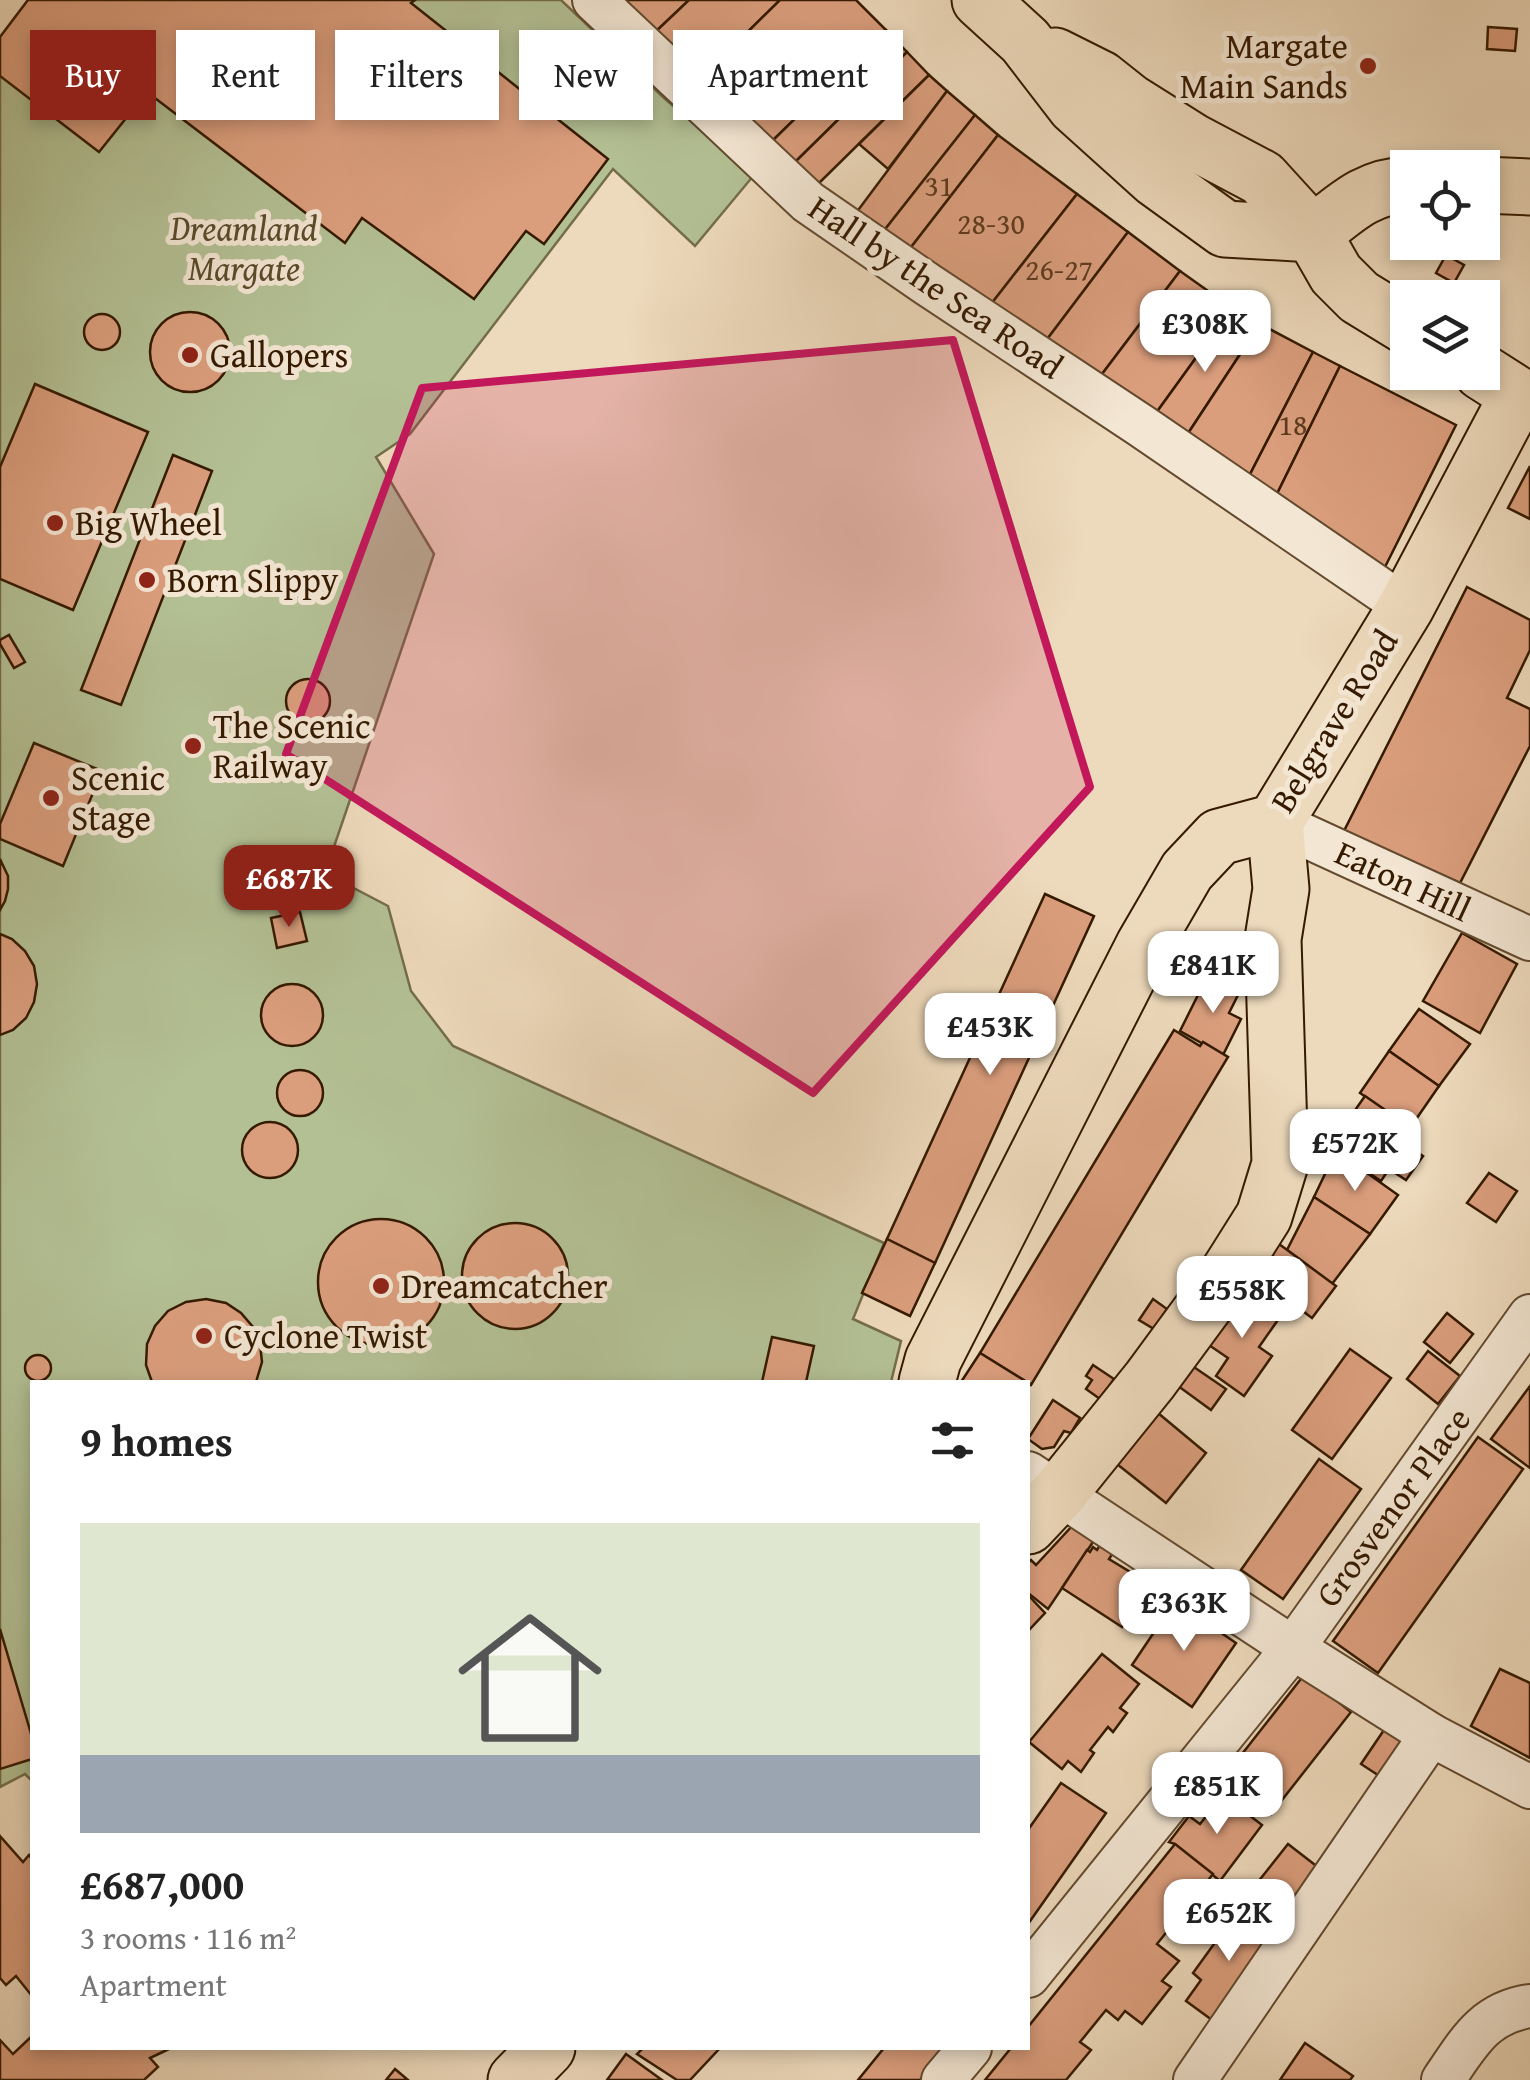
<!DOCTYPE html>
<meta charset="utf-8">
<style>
body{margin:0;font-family:"Gentium Book Plus",serif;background:#f6f6f6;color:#222;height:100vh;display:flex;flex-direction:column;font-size:38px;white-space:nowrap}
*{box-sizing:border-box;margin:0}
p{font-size:32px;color:#767676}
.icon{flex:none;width:55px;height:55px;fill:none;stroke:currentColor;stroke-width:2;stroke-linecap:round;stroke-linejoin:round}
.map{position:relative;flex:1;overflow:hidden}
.sheet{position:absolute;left:30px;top:1380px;width:1000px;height:670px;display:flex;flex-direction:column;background:#fff;border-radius:0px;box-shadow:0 5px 15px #0003}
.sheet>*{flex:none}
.guide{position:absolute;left:30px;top:30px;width:1000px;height:90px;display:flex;gap:20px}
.fabs{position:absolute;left:1390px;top:150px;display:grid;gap:20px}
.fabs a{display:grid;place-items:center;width:110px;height:110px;border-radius:0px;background:#fff;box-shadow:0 5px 15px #0003;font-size:50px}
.price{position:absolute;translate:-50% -85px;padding:0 22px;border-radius:20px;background:#fff;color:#222;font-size:32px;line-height:65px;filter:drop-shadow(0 2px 5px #0008)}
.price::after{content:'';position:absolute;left:50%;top:60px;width:30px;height:22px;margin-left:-15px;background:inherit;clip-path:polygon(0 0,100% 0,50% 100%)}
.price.current{background:#8f2418;color:#fff}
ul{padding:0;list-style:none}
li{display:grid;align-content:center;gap:20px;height:530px;padding:0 50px}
li span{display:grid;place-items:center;height:310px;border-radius:0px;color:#555}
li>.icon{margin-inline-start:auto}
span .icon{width:180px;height:180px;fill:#fffc;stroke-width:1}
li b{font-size:42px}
h2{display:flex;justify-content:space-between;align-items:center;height:120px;padding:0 50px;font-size:42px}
.pill{padding:0 35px;border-radius:0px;background:#fff;box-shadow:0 5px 15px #0003;font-size:35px;line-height:90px}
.pill.current{background:#8f2418;color:#fff}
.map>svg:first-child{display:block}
.green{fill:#b3c094;stroke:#746d4a;stroke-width:2.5}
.building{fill:#db9e7d;stroke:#351a00;stroke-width:2.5}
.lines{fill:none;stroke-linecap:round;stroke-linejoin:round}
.minor-casing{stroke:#634a2f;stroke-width:46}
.major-casing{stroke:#351a00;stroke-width:59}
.highway-casing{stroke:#351a00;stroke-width:59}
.minor{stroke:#f3e6d3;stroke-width:42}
.major{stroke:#edd9bb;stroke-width:55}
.highway{stroke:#edd9bb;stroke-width:55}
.marked{fill:#c2185b;fill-opacity:0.2;stroke:#c2185b;stroke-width:8;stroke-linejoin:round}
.poi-dot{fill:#8f2418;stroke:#f3e6d3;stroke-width:4}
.labels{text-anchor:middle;stroke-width:10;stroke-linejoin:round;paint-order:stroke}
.number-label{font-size:30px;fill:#5e3b1f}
.poi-label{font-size:35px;fill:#351a00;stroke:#f3e6d3;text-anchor:start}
.park-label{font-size:35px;font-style:italic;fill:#5b4c2c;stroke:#f3e6d3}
.street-label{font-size:35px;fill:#351a00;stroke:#f3e6d3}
</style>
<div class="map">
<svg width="1530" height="2080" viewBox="0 0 1530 2080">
<rect width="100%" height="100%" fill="#edd9bb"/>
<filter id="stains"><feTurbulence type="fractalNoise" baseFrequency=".002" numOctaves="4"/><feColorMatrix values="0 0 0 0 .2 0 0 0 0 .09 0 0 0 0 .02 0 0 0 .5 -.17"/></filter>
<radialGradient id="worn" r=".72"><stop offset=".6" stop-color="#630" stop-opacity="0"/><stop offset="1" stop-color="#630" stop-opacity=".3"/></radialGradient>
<polygon class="green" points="28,0 561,0 664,98 754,175 695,246 613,169 410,434 376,457 434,554 325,873 388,906 411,991 453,1046 884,1243 853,1319 901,1341 891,1382 32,1382 32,1781 25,1774 0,1787 0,37"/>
<g class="building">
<polygon points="28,0 415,0 411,3 608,159 544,244 526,231 474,299 362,218 345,243 147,92 99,152 0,76 0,37"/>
<polygon points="614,0 689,0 650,37"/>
<polygon points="689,0 780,0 697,82 650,37"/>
<polygon points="780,0 856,0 886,30 767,146 697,82"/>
<polygon points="1488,27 1517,29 1515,51 1487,49"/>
<polygon points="886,30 907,52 790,167 767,146"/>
<polygon points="907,52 929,75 815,187 790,167"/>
<polygon points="929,75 947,91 888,169 859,144"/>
<polygon points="947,91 975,115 879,237 853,217"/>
<polygon points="975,115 998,135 905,255 879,237"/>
<polygon points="998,135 1077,194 988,308 905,255"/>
<polygon points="1077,194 1128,232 1042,346 988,308"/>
<polygon points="1128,232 1180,271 1096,382 1042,346"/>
<polygon points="1446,255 1464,265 1454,283 1436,273"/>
<polygon points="1180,271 1232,308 1151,420 1096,382"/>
<polygon points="1232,308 1260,324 1183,441 1151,420"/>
<circle cx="190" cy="352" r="40"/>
<circle cx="102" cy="332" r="18"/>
<polygon points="1260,324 1313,352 1245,484 1183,441"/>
<polygon points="1313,352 1340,366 1273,502 1245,484"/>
<polygon points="1340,366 1456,425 1383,571 1273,502"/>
<polygon points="35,384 148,432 73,610 0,579 0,467"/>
<polygon points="173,455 212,471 121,705 81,690"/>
<polygon points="1530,466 1530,519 1508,508"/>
<polygon points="1467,587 1530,620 1530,650 1507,698 1530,709 1530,746 1460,883 1344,831"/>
<polygon points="9,635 25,662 14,668 0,644 0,640"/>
<circle cx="308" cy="701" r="22"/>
<polygon points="34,743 102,771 63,866 0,839 0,824"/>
<polygon points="0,859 8,876 8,889 5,901 0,910"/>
<polygon points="1045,894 1094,916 935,1263 887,1239"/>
<polygon points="300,912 307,941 277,948 271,918"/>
<polygon points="1462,933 1517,964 1480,1033 1423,1001"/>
<polygon points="0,934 12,939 25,951 34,966 37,984 34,1002 26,1018 13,1030 0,1035"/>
<polygon points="1208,975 1240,991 1229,1013 1241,1019 1223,1055 1180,1031"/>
<circle cx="292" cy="1015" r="31"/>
<polygon points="1419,1009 1470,1044 1439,1086 1389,1051"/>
<polygon points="1174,1030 1200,1046 1203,1042 1228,1057 1031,1385 980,1353"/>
<polygon points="1389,1051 1439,1086 1410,1128 1360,1093"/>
<circle cx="300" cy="1093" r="23"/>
<polygon points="1365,1096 1417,1132 1408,1146 1423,1156 1406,1180 1389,1169 1381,1181 1336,1151 1332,1143"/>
<circle cx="270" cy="1150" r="28"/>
<polygon points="1336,1151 1398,1195 1370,1234 1314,1197"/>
<polygon points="1489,1173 1517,1191 1496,1222 1467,1203"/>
<polygon points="1314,1197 1370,1234 1332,1284 1287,1250"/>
<circle cx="381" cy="1282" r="63"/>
<circle cx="515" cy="1276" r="53"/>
<polygon points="887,1239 935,1263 910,1316 862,1293"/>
<polygon points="1279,1244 1336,1286 1312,1318 1268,1285 1284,1264 1271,1255"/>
<polygon points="1239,1289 1280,1317 1259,1347 1272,1356 1244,1396 1216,1376 1228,1358 1203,1341"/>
<polygon points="206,1299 226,1303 241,1313 253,1327 260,1344 262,1362 256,1382 152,1382 146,1365 147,1344 155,1326 168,1311 186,1302"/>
<polygon points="1153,1299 1167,1309 1154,1329 1139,1320"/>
<polygon points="1447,1313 1473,1334 1450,1363 1424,1342"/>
<polygon points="772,1337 814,1346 806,1382 762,1382"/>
<polygon points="1350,1349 1391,1378 1332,1459 1292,1430"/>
<polygon points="1428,1351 1460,1376 1438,1404 1407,1379"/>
<polygon points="980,1353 1027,1382 961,1382"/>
<circle cx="38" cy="1368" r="13"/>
<polygon points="1188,1363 1226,1389 1211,1410 1174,1383"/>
<polygon points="1093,1365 1114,1379 1100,1399 1086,1389 1092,1380 1086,1376"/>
<polygon points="1530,1386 1530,1468 1491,1439"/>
<polygon points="1053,1400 1080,1418 1071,1433 1064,1431 1054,1447 1042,1449 1028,1439"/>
<polygon points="1158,1413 1206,1453 1166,1503 1117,1464"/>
<polygon points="1478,1437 1523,1469 1378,1673 1333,1641"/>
<polygon points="1319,1459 1361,1489 1283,1599 1241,1570"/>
<polygon points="1074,1524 1095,1539 1048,1609 1028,1593 1028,1563 1031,1560 1036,1565"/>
<polygon points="1100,1545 1113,1553 1109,1559 1132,1573 1135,1568 1149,1577 1147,1580 1151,1583 1122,1627 1062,1588 1087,1550 1090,1552 1093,1547 1097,1550"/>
<polygon points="1028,1595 1045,1613 1028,1631"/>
<polygon points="1175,1601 1236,1643 1192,1707 1132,1665"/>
<polygon points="0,1629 32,1737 32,1759 0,1769"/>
<polygon points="1102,1654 1139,1684 1120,1708 1127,1713 1113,1732 1108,1727 1090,1750 1094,1753 1081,1772 1068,1761 1062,1769 1029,1742"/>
<polygon points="1500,1669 1530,1683 1530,1758 1471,1726"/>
<polygon points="1304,1675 1351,1712 1271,1814 1224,1777"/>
<polygon points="1386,1727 1409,1742 1384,1779 1361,1764"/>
<polygon points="1061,1783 1106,1813 1028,1924 1028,1825 1030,1827"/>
<polygon points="1223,1795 1262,1825 1220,1881 1175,1844 1169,1842 1189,1816 1200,1824"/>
<polygon points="0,1836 23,1862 29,1855 32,1859 32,1996 16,1976 6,1985 0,1978"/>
<polygon points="1175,1844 1213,1874 1157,1944 1179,1961 1162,1981 1171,1987 1142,2024 1125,2011 1118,2020 1106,2010 1080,2042 1091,2050 1066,2080 985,2080 1011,2048 1028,2048 1028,2027"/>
<polygon points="1288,1844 1319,1868 1278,1921 1246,1897"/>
<polygon points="1229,1902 1250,1917 1238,1934 1217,1919"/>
<polygon points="1254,1911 1278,1929 1212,2020 1186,2001 1201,1980 1193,1973 1227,1926 1238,1934"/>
<polygon points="32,2036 32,2048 171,2048 150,2058 158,2067 144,2080 0,2080 0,2040 13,2054"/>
<polygon points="1305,2043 1353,2076 1350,2080 1280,2080"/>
<polygon points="643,2048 720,2048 690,2080 677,2080 637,2054"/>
<polygon points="884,2048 946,2048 920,2080 858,2080"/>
<polygon points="626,2054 662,2080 607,2080"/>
<polygon points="395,2069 408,2080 386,2080"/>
</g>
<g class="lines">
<g class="minor-casing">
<g id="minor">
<polyline points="594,0 808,202 927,284 1140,425 1406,607"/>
<polyline points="1275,822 1530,939"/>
<polyline points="1028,1473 1293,1648 1431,1735 1530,1787"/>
<polyline points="1028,1976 1293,1648 1530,1316"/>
<polyline points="943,2080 970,2048"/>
<polyline points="1195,2080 1431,1735"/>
<path d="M1443,2080C1468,2044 1483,2013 1530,2006"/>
</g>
</g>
<g class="major-casing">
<g id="major">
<path d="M1408,185C1366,186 1344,210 1313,234L1336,274L1359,297L1408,327"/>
<polyline points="1482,185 1530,187"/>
<polyline points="927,1382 933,1360 1144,945 1187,871 1219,837 1275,822 1406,607 1518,395 1482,372"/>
<polyline points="1028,1526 1059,1493 1150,1380 1225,1278 1264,1216 1280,1164 1273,939 1281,889 1275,822"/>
<polyline points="516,2080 547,2048"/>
</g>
</g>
<g class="highway-casing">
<g id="highway">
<polyline points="980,0 1025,41 1075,106 1156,179 1225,229 1313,234"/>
<polyline points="1055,56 1101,79 1130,102 1192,141 1262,178 1313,234"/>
</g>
</g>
<use href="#minor" class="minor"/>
<use href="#major" class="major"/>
<use href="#highway" class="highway"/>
</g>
<path class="marked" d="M953,340L1090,787L813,1093L286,754L422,388Z"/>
<g class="poi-dot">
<circle cx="1368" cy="66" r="10"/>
<circle cx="190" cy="355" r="10"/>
<circle cx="55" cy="523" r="10"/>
<circle cx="147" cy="580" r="10"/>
<circle cx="193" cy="746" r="10"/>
<circle cx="51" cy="798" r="10"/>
<circle cx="381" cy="1286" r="10"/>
<circle cx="204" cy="1336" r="10"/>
</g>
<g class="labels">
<g class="number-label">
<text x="939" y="196">31</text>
<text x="991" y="234">28-30</text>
<text x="1059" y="280">26-27</text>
<text x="1293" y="435">18</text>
</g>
<g class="poi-label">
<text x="1348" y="58" text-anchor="end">Margate<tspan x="1348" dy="40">Main Sands</tspan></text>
<text x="210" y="367">Gallopers</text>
<text x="75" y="535">Big Wheel</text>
<text x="167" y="592">Born Slippy</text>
<text x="213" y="738">The Scenic<tspan x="213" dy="40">Railway</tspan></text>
<text x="71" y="790">Scenic<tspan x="71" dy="40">Stage</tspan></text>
<text x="401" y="1298">Dreamcatcher</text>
<text x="224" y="1348">Cyclone Twist</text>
</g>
<g class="park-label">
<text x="244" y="240">Dreamland<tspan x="244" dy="40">Margate</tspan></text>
</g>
<g class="street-label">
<text transform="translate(936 287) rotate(34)" y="12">Hall by the Sea Road</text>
<text transform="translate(1334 721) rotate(-58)" y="12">Belgrave Road</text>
<text transform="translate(1403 881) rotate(25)" y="12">Eaton Hill</text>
<text transform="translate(1393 1507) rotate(-54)" y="12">Grosvenor Place</text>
</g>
</g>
<rect width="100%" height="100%" filter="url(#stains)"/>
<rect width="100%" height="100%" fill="url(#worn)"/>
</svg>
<div class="fabs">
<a><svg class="icon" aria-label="locate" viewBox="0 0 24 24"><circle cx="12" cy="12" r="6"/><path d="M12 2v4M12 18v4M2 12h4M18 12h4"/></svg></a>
<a><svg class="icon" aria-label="layers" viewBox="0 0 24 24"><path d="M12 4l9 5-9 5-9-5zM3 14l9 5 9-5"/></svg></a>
</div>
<b class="price" style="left:1205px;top:375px">£308K</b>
<b class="price current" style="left:289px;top:930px">£687K</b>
<b class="price" style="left:1213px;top:1016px">£841K</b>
<b class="price" style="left:990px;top:1078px">£453K</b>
<b class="price" style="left:1355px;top:1194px">£572K</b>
<b class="price" style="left:1242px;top:1341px">£558K</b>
<b class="price" style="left:1184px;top:1654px">£363K</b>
<b class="price" style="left:1217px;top:1837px">£851K</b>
<b class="price" style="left:1229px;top:1964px">£652K</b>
<div class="guide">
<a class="pill current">Buy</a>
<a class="pill">Rent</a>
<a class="pill">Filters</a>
<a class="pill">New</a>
<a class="pill">Apartment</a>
</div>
<section class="sheet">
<h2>9 homes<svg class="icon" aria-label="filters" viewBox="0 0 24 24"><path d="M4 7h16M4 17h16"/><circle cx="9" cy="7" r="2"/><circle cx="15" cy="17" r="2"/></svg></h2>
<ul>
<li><span style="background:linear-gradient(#dfe7d0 75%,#9aa5b1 0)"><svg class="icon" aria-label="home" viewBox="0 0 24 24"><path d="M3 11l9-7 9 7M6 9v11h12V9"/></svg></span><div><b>£687,000</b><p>3 rooms · 116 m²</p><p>Apartment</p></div></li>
</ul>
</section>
</div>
